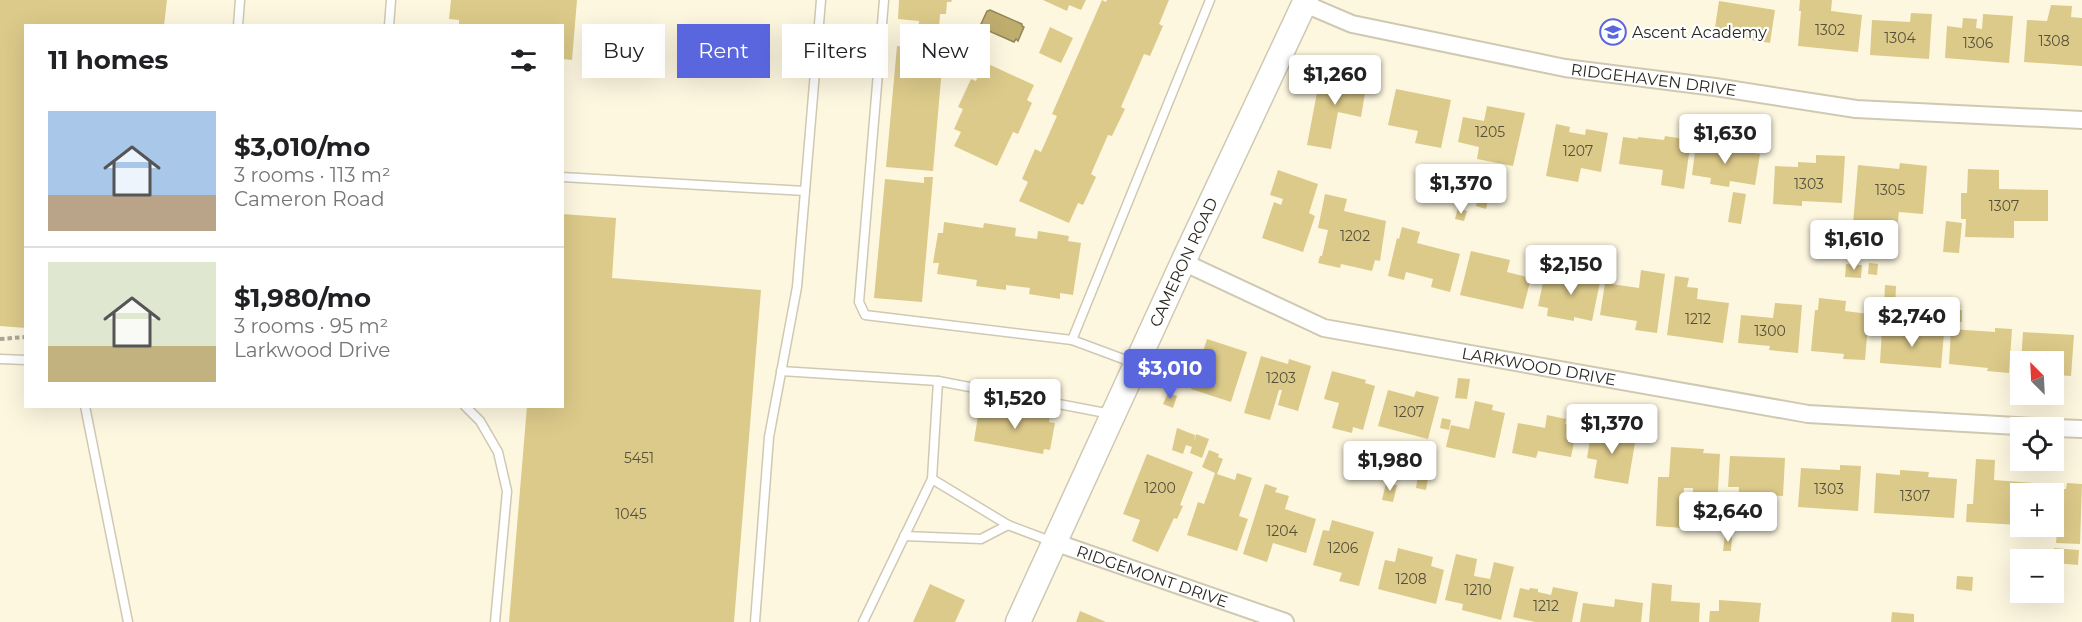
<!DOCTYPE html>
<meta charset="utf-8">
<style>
body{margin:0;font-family:Montserrat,sans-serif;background:#f2f2f2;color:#202124;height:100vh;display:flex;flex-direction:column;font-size:22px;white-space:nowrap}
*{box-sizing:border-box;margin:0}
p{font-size:20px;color:#757577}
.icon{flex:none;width:33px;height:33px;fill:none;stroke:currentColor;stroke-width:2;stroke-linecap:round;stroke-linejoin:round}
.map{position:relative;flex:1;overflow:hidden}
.details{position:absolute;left:24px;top:24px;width:540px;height:384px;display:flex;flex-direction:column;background:#fff;border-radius:0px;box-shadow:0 6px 24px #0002}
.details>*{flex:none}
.banner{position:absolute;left:582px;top:24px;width:570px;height:54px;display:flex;gap:12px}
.needle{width:39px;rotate:336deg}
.fabs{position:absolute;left:2010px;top:351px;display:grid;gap:12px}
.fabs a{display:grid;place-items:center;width:54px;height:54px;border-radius:0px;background:#fff;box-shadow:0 6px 24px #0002;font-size:30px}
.price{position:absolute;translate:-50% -51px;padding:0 14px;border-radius:6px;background:#fff;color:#222;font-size:20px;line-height:39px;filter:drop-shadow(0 2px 3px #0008)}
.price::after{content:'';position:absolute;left:50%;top:36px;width:18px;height:14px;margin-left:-9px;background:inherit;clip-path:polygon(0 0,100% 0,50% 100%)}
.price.current{background:#5966dd;color:#fff}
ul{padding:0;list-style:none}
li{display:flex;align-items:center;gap:18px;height:150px;padding:0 24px}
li+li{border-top:2px solid #e0e0e0}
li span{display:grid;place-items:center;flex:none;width:168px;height:120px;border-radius:0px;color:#555}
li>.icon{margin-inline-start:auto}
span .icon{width:72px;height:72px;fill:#fffc;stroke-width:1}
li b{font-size:26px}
h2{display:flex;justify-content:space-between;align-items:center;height:72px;padding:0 24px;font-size:26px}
.pill{padding:0 21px;border-radius:0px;background:#fff;box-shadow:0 6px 24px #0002;font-size:21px;line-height:54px}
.pill.current{background:#5966dd;color:#fff}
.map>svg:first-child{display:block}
.water{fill:#bfad6e;stroke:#928557;stroke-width:1.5}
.building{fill:#dcca8a}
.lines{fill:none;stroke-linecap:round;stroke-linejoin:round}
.service-casing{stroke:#cfc9b3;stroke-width:11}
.minor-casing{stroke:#cfc9b3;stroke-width:20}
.secondary-casing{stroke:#cfc9b3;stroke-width:27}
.path{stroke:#aba695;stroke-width:4;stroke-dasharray:4.5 3;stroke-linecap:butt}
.service{stroke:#fff;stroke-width:8}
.minor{stroke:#fff;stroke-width:16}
.secondary{stroke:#fff;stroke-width:24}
.labels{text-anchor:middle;stroke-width:4.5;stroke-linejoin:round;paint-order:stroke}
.number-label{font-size:14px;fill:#56503a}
.poi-label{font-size:16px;fill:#2a2820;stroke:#fff;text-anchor:start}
.street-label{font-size:16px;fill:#2a2820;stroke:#fff}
</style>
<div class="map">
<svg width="2082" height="622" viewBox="0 0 2082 622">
<rect width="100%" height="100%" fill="#fdf7e0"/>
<polygon class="water" points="990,10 1022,24 1022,26 1024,27 1018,41 1016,39 1014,42 982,28 983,26 981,24 987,11"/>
<g class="building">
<polygon points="0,0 167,0 164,26 26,26 26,328 0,326"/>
<polygon points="451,0 577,0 572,60 562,59 562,26 459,26 459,20 449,19"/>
<polygon points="899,0 952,0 951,2 947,2 946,14 940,14 938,44 917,42 919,21 898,19"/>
<polygon points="1043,0 1086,0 1081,10 1069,5 1067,11"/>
<polygon points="1102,0 1106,2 1107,0 1169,0 1159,24 1163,26 1150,56 1144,54 1121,107 1125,109 1112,136 1108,135 1091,174 1096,177 1083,205 1078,203 1069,223 1019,201 1028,182 1022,179 1035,149 1041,152 1057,116 1052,114"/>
<polygon points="1800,0 1832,0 1831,11 1862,15 1858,52 1798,46 1801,11 1799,11"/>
<polygon points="1719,1 1775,10 1770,43 1714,34"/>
<polygon points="2051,5 2072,6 2071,17 2082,18 2082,66 2024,62 2027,20 2047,21"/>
<polygon points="1911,13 1932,14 1929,59 1870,55 1872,20 1910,22"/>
<polygon points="1983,14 2013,16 2009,63 1945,58 1947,26 1962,28 1963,18 1977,19 1976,28 1982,29"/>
<polygon points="1050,27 1073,38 1061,63 1039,53"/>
<polygon points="937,44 944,45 933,171 886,167 897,46 936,50"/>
<polygon points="984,62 1034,85 1027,100 1032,103 1018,134 1013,132 997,166 954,146 961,132 954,129 963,109 958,107 971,79 976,81"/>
<polygon points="1321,72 1345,77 1345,74 1354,75 1353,78 1367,81 1361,117 1338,112 1331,149 1307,145"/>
<polygon points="1396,89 1451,100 1441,148 1415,143 1418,131 1388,125"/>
<polygon points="1487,106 1525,113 1513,166 1477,159 1479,147 1458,142 1463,117 1484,121"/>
<polygon points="1556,124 1570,127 1569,132 1585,135 1586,129 1608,133 1601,172 1581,168 1578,182 1546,176"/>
<polygon points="1665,136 1691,140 1684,189 1661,185 1663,170 1619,164 1623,137 1638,139 1638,137 1664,140"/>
<polygon points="1696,144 1760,154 1755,185 1730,181 1729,187 1710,184 1711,178 1692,175"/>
<polygon points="1816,155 1845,156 1842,203 1802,201 1802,206 1773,204 1775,166 1798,167 1798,162 1816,163"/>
<polygon points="1900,163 1927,166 1923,214 1899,212 1897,228 1853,224 1858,165 1899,169"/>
<polygon points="1968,169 1999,170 1999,189 2048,190 2048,221 2014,221 2014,238 1965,237 1966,219 1961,219 1961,193 1967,193"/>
<polygon points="1278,170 1318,184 1309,213 1315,216 1303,252 1262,238 1274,202 1281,205 1283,199 1270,195"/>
<polygon points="924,177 933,177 922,302 874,298 885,179 924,183"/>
<polygon points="1733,192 1746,194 1741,224 1728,222"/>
<polygon points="1325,194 1347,199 1344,211 1386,221 1380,261 1375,260 1372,271 1341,264 1340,268 1318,263 1320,256 1322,256 1328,230 1318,228"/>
<polygon points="1478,198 1488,201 1486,209 1476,206"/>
<polygon points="1458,208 1467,211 1464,221 1455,219"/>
<polygon points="562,214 616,218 612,278 761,290 734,622 509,622 527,406 562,406"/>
<polygon points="1946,221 1962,223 1959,253 1943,252"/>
<polygon points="944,222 983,228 984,223 1016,228 1015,236 1037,239 1038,231 1069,236 1068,241 1081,243 1073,295 1060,293 1060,299 1029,294 1030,288 1006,285 1006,290 976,286 977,280 937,274 939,263 933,263 938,233 943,233"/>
<polygon points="1402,227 1420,232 1417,243 1460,254 1450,292 1431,287 1433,279 1406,272 1404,280 1388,276 1397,238 1399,239"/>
<polygon points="1830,242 1845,244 1844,257 1829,256"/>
<polygon points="1865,242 1886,244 1885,257 1864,255"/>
<polygon points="1848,246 1858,247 1858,257 1848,257"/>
<polygon points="1471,251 1510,260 1507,272 1531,278 1523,309 1460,295"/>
<polygon points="1869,263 1878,264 1877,275 1868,274"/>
<polygon points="1846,264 1862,265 1861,278 1845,277"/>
<polygon points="1641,270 1665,274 1657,333 1635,330 1637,321 1600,315 1605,283 1639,288"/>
<polygon points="1575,271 1601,277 1592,321 1574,317 1574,321 1547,316 1548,308 1538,306 1544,278 1548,279 1549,276 1561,279 1574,275"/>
<polygon points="1675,276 1689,278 1687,287 1698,288 1697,299 1729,303 1723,343 1667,335"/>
<polygon points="1885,285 1896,286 1895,310 1884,309"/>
<polygon points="1819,298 1846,301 1845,311 1869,314 1865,360 1843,359 1844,354 1811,351 1815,310 1818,310"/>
<polygon points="1775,303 1802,305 1798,353 1769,350 1770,346 1738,343 1741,315 1773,318"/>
<rect x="1953" y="310" width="9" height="12"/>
<polygon points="1995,328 2012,329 2009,373 1987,371 1988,368 1949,364 1951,329 1995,332"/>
<polygon points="1882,329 1944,333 1941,368 1880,363"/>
<polygon points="2023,332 2074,335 2071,376 2054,375 2054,362 2021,362"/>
<polygon points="1207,339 1247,352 1231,402 1191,389"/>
<polygon points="1261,356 1288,364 1289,359 1311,366 1298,411 1278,405 1282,390 1279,390 1270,420 1244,413"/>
<polygon points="1332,371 1366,380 1365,383 1375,386 1363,430 1353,427 1352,433 1332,428 1339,403 1324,399"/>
<polygon points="1458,378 1470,379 1467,399 1455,398"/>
<polygon points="1388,390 1414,397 1416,391 1439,397 1428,439 1378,426"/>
<polygon points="1168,393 1177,396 1173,408 1163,404"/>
<polygon points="1475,401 1493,405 1492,410 1505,413 1495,458 1446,447 1451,425 1469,429"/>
<polygon points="999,407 1050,415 1049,422 1055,423 1050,450 1044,449 1043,454 974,441 979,410 998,414"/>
<polygon points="1547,415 1566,419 1565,424 1577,427 1571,457 1538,451 1536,458 1512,453 1518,423 1545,428"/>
<polygon points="1442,418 1451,420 1449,430 1440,428"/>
<polygon points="1592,427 1624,432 1623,435 1636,437 1628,484 1594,478 1597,460 1587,458"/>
<polygon points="1177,428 1195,435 1194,442 1196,434 1209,439 1202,458 1190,453 1192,447 1186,445 1183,454 1172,450"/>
<polygon points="1671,447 1704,449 1703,453 1720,454 1717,508 1692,507 1693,488 1684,488 1682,528 1656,526 1658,477 1669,477"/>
<polygon points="1209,450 1219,454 1218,457 1223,459 1217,474 1235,480 1237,473 1252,478 1239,516 1248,519 1237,551 1187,535 1198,502 1204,504 1215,473 1202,467"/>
<polygon points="1147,454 1193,472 1180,505 1183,506 1177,519 1174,518 1158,552 1132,541 1140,520 1123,514"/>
<polygon points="1730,456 1785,458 1783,496 1767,495 1766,507 1738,506 1739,487 1728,487"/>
<polygon points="1976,459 1995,460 1994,480 2047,484 2046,494 2020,494 2020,525 1966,522 1967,504 1973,504"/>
<polygon points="1840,465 1861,466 1858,511 1798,507 1801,468 1840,470"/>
<polygon points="1900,470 1929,472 1928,477 1957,479 1954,518 1874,513 1876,473 1900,475"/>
<polygon points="1418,476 1428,478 1426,490 1416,488"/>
<polygon points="1386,483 1397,485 1393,502 1382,500"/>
<polygon points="2067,483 2082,484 2080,544 2056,543 2059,509 2054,508 2056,489 2066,489"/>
<polygon points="1265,484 1277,488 1275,492 1289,496 1285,509 1316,519 1306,553 1273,543 1267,562 1243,554"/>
<polygon points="1332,520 1374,532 1359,586 1339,581 1342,573 1313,565 1323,530 1329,531"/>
<polygon points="1725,535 1732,536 1731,551 1723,551"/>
<polygon points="1398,548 1433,557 1431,566 1444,570 1436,604 1378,589 1385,560 1395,562"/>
<polygon points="2054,548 2079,550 2078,565 2054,563"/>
<polygon points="1456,554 1477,559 1474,576 1490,579 1494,562 1514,567 1501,620 1462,610 1463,604 1445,600"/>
<polygon points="1957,576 1973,577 1972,591 1956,589"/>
<polygon points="1652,583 1672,585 1671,601 1700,603 1699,622 1649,622"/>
<polygon points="930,584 965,600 955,622 913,622"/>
<polygon points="1553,587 1578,592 1572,622 1535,622 1513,617 1520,588 1529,590 1530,588 1538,589 1538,592 1551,595"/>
<polygon points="1615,599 1643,603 1641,622 1580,622 1583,603 1614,607"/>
<polygon points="1719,600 1761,603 1759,622 1709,622 1710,611 1719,611"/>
<polygon points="1080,611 1106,622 1076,622"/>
<polygon points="1892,612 1914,614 1914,622 1891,622"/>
</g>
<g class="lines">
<g class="service-casing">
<g id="service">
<polyline points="884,0 859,302 865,315 1072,340 1210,0"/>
<polyline points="238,26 240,0"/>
<polyline points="389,26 391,0"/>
<polyline points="562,177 805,191"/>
<polyline points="1072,340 1134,363"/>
<polyline points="0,359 26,360"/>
<polyline points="781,371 938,381"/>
<polyline points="85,406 128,622"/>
<polyline points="465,406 480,421 498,452 507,491 495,622"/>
<polyline points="932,479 1008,525 1053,542"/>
<polyline points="904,536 981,539 1008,525"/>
<polyline points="755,622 769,437 797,287 821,0"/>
<polyline points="863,622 932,479 938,381 1111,414"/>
</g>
</g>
<g class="minor-casing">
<g id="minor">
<path id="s1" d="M1305,4L1352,24L1565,68L1715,87L1856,109L2082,120"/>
<path id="s2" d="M1183,262L1324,328L1808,414L2053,428"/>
<polyline points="2054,428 2082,429"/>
<path id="s3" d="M1054,542L1285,622"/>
</g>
</g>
<g class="secondary-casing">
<g id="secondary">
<path id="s4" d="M1018,622L1183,262L1306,0"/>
</g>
</g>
<polyline class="path" points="0,339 26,337"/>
<use href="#service" class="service"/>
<use href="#minor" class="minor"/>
<use href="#secondary" class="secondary"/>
</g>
<defs>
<g id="school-ring" transform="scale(1.35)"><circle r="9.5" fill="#fff" stroke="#5966dd" stroke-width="1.5"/><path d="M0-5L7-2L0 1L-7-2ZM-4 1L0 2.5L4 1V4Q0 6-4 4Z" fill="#5966dd"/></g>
</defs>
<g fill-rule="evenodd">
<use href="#school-ring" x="1613" y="32"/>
</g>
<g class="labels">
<g class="number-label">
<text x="1830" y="35">1302</text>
<text x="1900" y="43">1304</text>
<text x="2054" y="46">1308</text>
<text x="1978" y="48">1306</text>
<text x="1490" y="137">1205</text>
<text x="1578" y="156">1207</text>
<text x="1809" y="189">1303</text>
<text x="1890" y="195">1305</text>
<text x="2004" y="211">1307</text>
<text x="1355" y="241">1202</text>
<text x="1698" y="324">1212</text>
<text x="1770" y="336">1300</text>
<text x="1281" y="383">1203</text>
<text x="1409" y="417">1207</text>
<text x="639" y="463">5451</text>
<text x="1160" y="493">1200</text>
<text x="1829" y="494">1303</text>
<text x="1915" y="501">1307</text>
<text x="631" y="519">1045</text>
<text x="1282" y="536">1204</text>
<text x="1343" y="553">1206</text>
<text x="1411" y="584">1208</text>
<text x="1478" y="595">1210</text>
<text x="1546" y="611">1212</text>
</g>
<g class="poi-label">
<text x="1632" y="38">Ascent Academy</text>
</g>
<g class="street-label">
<text dy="6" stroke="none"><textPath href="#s1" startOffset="358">RIDGEHAVEN DRIVE</textPath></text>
<text dy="6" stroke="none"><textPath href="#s4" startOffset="396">CAMERON ROAD</textPath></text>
<text dy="6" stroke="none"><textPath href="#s2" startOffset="374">LARKWOOD DRIVE</textPath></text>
<text dy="6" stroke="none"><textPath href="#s3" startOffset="104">RIDGEMONT DRIVE</textPath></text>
</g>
</g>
</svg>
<div class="fabs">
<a><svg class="needle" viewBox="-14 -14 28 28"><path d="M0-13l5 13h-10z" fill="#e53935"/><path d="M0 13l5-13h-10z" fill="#757577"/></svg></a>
<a><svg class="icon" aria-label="locate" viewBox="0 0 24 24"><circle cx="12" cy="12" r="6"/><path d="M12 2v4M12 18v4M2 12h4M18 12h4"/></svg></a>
<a>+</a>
<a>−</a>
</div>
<b class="price" style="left:1335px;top:106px">$1,260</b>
<b class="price" style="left:1725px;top:165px">$1,630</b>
<b class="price" style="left:1461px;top:215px">$1,370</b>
<b class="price" style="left:1854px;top:271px">$1,610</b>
<b class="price" style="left:1571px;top:296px">$2,150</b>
<b class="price" style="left:1912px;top:348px">$2,740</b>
<b class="price current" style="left:1170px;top:400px">$3,010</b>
<b class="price" style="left:1015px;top:430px">$1,520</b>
<b class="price" style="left:1612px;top:455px">$1,370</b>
<b class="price" style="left:1390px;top:492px">$1,980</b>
<b class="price" style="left:1728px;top:543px">$2,640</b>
<div class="banner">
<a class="pill">Buy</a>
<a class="pill current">Rent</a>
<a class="pill">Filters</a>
<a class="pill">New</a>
</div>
<section class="details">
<h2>11 homes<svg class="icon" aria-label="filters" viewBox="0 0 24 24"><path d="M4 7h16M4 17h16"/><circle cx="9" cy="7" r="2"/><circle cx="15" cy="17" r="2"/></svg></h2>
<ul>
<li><span style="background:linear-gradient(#a9c7e8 70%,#b9a48a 0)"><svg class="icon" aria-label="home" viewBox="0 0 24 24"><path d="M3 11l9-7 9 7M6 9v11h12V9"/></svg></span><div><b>$3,010/mo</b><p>3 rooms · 113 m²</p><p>Cameron Road</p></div></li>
<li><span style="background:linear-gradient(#dfe7d0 70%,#c2b280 0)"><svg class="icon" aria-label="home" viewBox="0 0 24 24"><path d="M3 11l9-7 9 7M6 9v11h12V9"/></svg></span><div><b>$1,980/mo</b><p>3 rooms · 95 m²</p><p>Larkwood Drive</p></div></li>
</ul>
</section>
</div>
